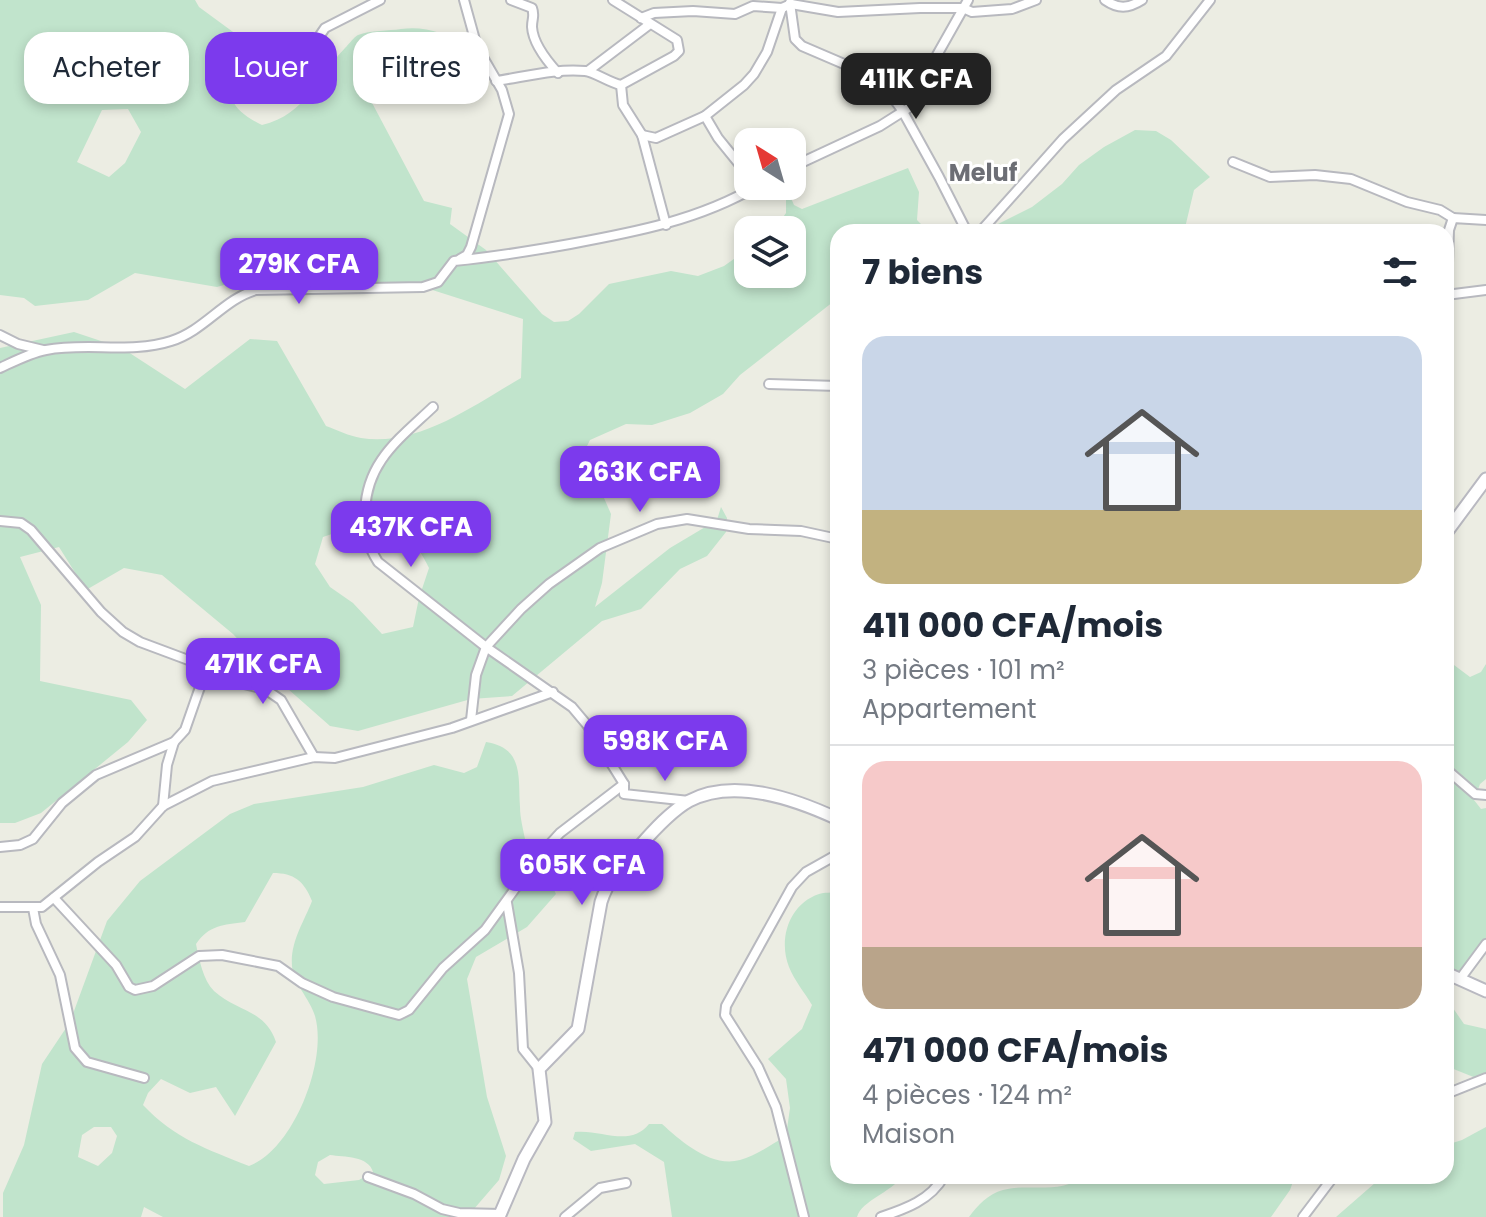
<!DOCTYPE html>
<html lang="fr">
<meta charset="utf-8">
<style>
body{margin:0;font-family:Poppins,sans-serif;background:#f6f6f7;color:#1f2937;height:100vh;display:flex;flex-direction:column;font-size:30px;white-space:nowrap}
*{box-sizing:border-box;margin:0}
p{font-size:26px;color:#747a83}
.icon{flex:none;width:44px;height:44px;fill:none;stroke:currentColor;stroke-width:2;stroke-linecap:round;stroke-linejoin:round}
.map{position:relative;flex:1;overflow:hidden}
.panel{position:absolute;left:830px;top:224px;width:624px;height:960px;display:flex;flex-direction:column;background:#fff;border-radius:24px;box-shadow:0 4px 12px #0003}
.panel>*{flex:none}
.guide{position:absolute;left:24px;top:32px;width:686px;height:72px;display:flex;gap:16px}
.needle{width:52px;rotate:323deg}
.controls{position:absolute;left:734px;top:128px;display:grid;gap:16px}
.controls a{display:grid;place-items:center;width:72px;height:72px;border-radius:16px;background:#fff;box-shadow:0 4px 12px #0003;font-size:40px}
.price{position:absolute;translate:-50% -68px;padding:0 18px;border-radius:16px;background:#7c3aed;color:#fff;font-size:26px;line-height:52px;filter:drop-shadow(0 2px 4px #0008)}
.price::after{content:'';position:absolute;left:50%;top:48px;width:24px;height:18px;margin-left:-12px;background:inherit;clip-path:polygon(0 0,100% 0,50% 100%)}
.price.selected{background:#222;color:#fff}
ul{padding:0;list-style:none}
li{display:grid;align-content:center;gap:16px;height:424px;padding:0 32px}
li+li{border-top:2px solid #e0e1e3}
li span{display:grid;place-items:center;height:248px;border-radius:24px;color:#555}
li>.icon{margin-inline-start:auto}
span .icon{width:144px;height:144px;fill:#fffc;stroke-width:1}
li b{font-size:34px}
h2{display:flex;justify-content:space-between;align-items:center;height:96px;padding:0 32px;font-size:34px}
.pill{padding:0 28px;border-radius:24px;background:#fff;box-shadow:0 4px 12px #0003;font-size:28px;line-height:72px}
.pill.selected{background:#7c3aed;color:#fff}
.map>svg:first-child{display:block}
.green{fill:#c1e4cc;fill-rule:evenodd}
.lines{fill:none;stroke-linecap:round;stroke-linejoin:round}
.street-casing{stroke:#b8b9bf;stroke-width:12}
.secondary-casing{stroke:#b9b9c1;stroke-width:15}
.street{stroke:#fff;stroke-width:8}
.secondary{stroke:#fff;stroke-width:11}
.labels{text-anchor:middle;stroke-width:6;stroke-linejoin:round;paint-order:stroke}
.quarter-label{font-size:24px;font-weight:bold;fill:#6c6e75;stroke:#fff}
</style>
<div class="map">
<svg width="1486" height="1217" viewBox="0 0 1486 1217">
<rect width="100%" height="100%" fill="#ecede3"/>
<g class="green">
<path d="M0,0H195L199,7L244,40L259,63L254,76H239L228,82C228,104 243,116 262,125C307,114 316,78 345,48C349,44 354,37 358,35C370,30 389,31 401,29C424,26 447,32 463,48L453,59L412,61L376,87L370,99L424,201L452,208L450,224L486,250L542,314L554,322L568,321L579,314L609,284L671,271L698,276L724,266L748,249V274H792V230H774L786,213V187L794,205L802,209L908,168L919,192L917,220L929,232H838V298L740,375L723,394L690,413L652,425L626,424L590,440L584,452L611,514L602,583L595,607L670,548L717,520L721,507L727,518L726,532L707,556L680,569L641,609L602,621L512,696L471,699L358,731L330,726L271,674L233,634L162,575L124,568L86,590L59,547L20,557L41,605L40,681L131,700L147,720L128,742L41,813L15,823H0V348L74,332L122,348L185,389L250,339L277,341L326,426C337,430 349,436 361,438C418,447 474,405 521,378L523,319L423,287L363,286L342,272L279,269L217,287L135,273L88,300L35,306L24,298L0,295ZM128,109L141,132L125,163L109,177L77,162L102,110ZM373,520C405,529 414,538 429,568L419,598L413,627L382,634L353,603L330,587L315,564L323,537Z"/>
<polygon points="1135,130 1156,131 1171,140 1210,177 1194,190 1184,232 988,232 992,227 1032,207 1062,184 1079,165 1104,147"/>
<polygon points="1450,662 1470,677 1481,672 1486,664 1486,779 1480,784 1474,800 1481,809 1486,808 1486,943 1462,975 1446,968 1446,665"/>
<path d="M486,742C524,748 518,777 520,807C520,818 523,828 525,839L516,849L519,862C537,862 550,879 556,894L527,927L476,957L467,979L487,1097L506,1156L499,1180L467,1217H163L144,1207L141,1217H3V1193L24,1145L42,1064L70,1022L107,921L140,881L230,814L254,804L363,787L434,765L464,773L477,767ZM273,873C294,873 304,881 312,901C304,922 290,942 292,966C293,983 310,999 315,1016C328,1061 293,1150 249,1166C207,1149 175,1139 143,1105L148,1093L161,1079L190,1093L216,1087L235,1116L276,1042C265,1009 237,1012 214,991C203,980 199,959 196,944C209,925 223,925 245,922ZM94,1127H111L117,1136L112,1153L98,1166L78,1157L82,1135ZM330,1155C344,1157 369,1156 373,1172L359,1180L324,1184L315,1175L318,1162Z"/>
<path d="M838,892V1176H902C891,1193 862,1200 857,1217H672L664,1162L635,1144L591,1151L573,1139L575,1132C601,1129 630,1148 649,1124H662C681,1141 711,1168 740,1160C756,1156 772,1144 786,1136L790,1108L786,1079L768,1059L802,1029L812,1005C805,993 794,980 789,967C778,939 789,904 819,894C824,892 832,893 838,892Z"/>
<polygon points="1446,998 1464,1024 1486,1029 1486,1082 1446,1066"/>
<polygon points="1486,1127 1486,1217 1336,1217 1383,1176 1446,1176 1446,1145 1462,1140"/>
<path d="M1082,1176H1295L1290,1190L1271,1217H969C978,1205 988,1194 1003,1190C1027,1183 1063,1195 1082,1176Z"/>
</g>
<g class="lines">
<g class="street-casing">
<g id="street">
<path d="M511,0L532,8C535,16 532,18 532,27C533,44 547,61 558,73"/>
<path d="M1105,0C1118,9 1128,9 1142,0"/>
<polyline points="790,3 795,39 802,46 872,76 885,87 902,110 939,177 967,232"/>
<polyline points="641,18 654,13 693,11 735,14 753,6 782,8 791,4 838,12 920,8 963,8 972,12 1012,9 1036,0"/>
<polyline points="588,71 650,24"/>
<polyline points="283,78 297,69 325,28 380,0"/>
<path d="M496,81C524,77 557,68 585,71C595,72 608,82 621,85L674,56L679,51L677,40L613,0"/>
<polyline points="621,85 623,105 642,135 666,225"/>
<polyline points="705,116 718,138 748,175"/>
<polyline points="642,135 656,138 705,116 744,85 754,74 767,52 782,8"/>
<polyline points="1233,162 1270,177 1315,175 1351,179 1407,202 1440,210 1453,218"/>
<polyline points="792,167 880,126 910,107 922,94 937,55 968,0"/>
<polyline points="980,232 1063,139 1116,90 1166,56 1210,0"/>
<polyline points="460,259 467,255 471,247 509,114 502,90 477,47 464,0"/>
<polyline points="1446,295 1486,290"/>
<polyline points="1447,295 1449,230 1453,218 1486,220"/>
<polyline points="0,335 18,344 43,350"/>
<path d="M0,368C15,361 30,353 46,350C87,342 131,354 171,341C204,331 224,299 256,290L423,287L438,282L454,261C493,257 531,251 570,244C635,232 699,220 757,186"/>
<polyline points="769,384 838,386"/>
<path d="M433,407C398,440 365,463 365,515C365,534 368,546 378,562L486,647L572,707L588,726L624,784V794L689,801"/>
<polyline points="0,521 21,523 31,530 101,612 123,632 140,642 207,667 231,681 265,689 281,700 314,757"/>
<polyline points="471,720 476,675 486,647 521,609 549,584 600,548 657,524 687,519 749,529 801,531 838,539"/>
<polyline points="1446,769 1475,794 1486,795"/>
<polyline points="163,806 167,765 174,742 185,730 207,667"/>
<polyline points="0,847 20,845 33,839 62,803 96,775 174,742"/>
<polyline points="54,898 116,965 129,987 135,990 153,986 199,956 222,955 278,966 302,983 333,997 399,1015 409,1010 443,968 485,930 538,857 560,833 624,784"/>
<polyline points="507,903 519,973 523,1049 539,1069"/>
<polyline points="0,907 42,907 98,862 135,837 163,806 212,781 314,757 335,758 452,728 553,692"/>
<polyline points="33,908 36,924 60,975 75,1048 87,1062 144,1078"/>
<polyline points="1460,979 1486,944"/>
<polyline points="1446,1094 1486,1078"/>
<polyline points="368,1177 414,1194 442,1209 459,1213 501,1214"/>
<polyline points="565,1217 600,1188 626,1183"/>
<polyline points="804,1217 776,1107 758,1067 725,1015 726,1006 792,887 806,872 838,854"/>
<path d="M881,1217C905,1209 931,1200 944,1176"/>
<polyline points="1303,1217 1334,1176"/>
</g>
</g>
<g class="secondary-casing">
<g id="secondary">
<polyline points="1446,533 1486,479"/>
<polyline points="1446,973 1486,991"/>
<path d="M499,1217L524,1159L545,1122L539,1069L578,1029L601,902C608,879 623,864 639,847C653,831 671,811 689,801C734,777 795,799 838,819"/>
</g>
</g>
<use href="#street" class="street"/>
<use href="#secondary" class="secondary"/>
</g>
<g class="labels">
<g class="quarter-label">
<text x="983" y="181">Meluf</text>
</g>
</g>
</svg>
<div class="controls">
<a><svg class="needle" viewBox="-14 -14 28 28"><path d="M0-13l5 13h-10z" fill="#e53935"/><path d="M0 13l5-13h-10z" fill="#747a83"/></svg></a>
<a><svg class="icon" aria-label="layers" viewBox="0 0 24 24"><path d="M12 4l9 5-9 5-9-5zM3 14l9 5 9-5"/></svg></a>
</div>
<b class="price selected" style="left:916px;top:121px">411K CFA</b>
<b class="price" style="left:299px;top:306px">279K CFA</b>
<b class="price" style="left:640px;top:514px">263K CFA</b>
<b class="price" style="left:411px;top:569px">437K CFA</b>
<b class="price" style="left:263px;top:706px">471K CFA</b>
<b class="price" style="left:665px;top:783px">598K CFA</b>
<b class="price" style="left:582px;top:907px">605K CFA</b>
<div class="guide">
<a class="pill">Acheter</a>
<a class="pill selected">Louer</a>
<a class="pill">Filtres</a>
</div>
<section class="panel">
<h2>7 biens<svg class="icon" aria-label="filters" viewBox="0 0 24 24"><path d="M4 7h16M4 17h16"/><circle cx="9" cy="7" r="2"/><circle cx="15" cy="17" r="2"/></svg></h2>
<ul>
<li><span style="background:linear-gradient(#c9d6e8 70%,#c2b280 0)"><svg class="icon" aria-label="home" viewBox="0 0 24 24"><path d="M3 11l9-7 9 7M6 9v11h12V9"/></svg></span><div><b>411 000 CFA/mois</b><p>3 pièces · 101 m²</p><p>Appartement</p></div></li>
<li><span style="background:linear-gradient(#f6c9c9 75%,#b9a48a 0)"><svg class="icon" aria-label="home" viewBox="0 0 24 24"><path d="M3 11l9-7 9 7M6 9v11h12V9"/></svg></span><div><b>471 000 CFA/mois</b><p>4 pièces · 124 m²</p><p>Maison</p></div></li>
</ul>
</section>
</div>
